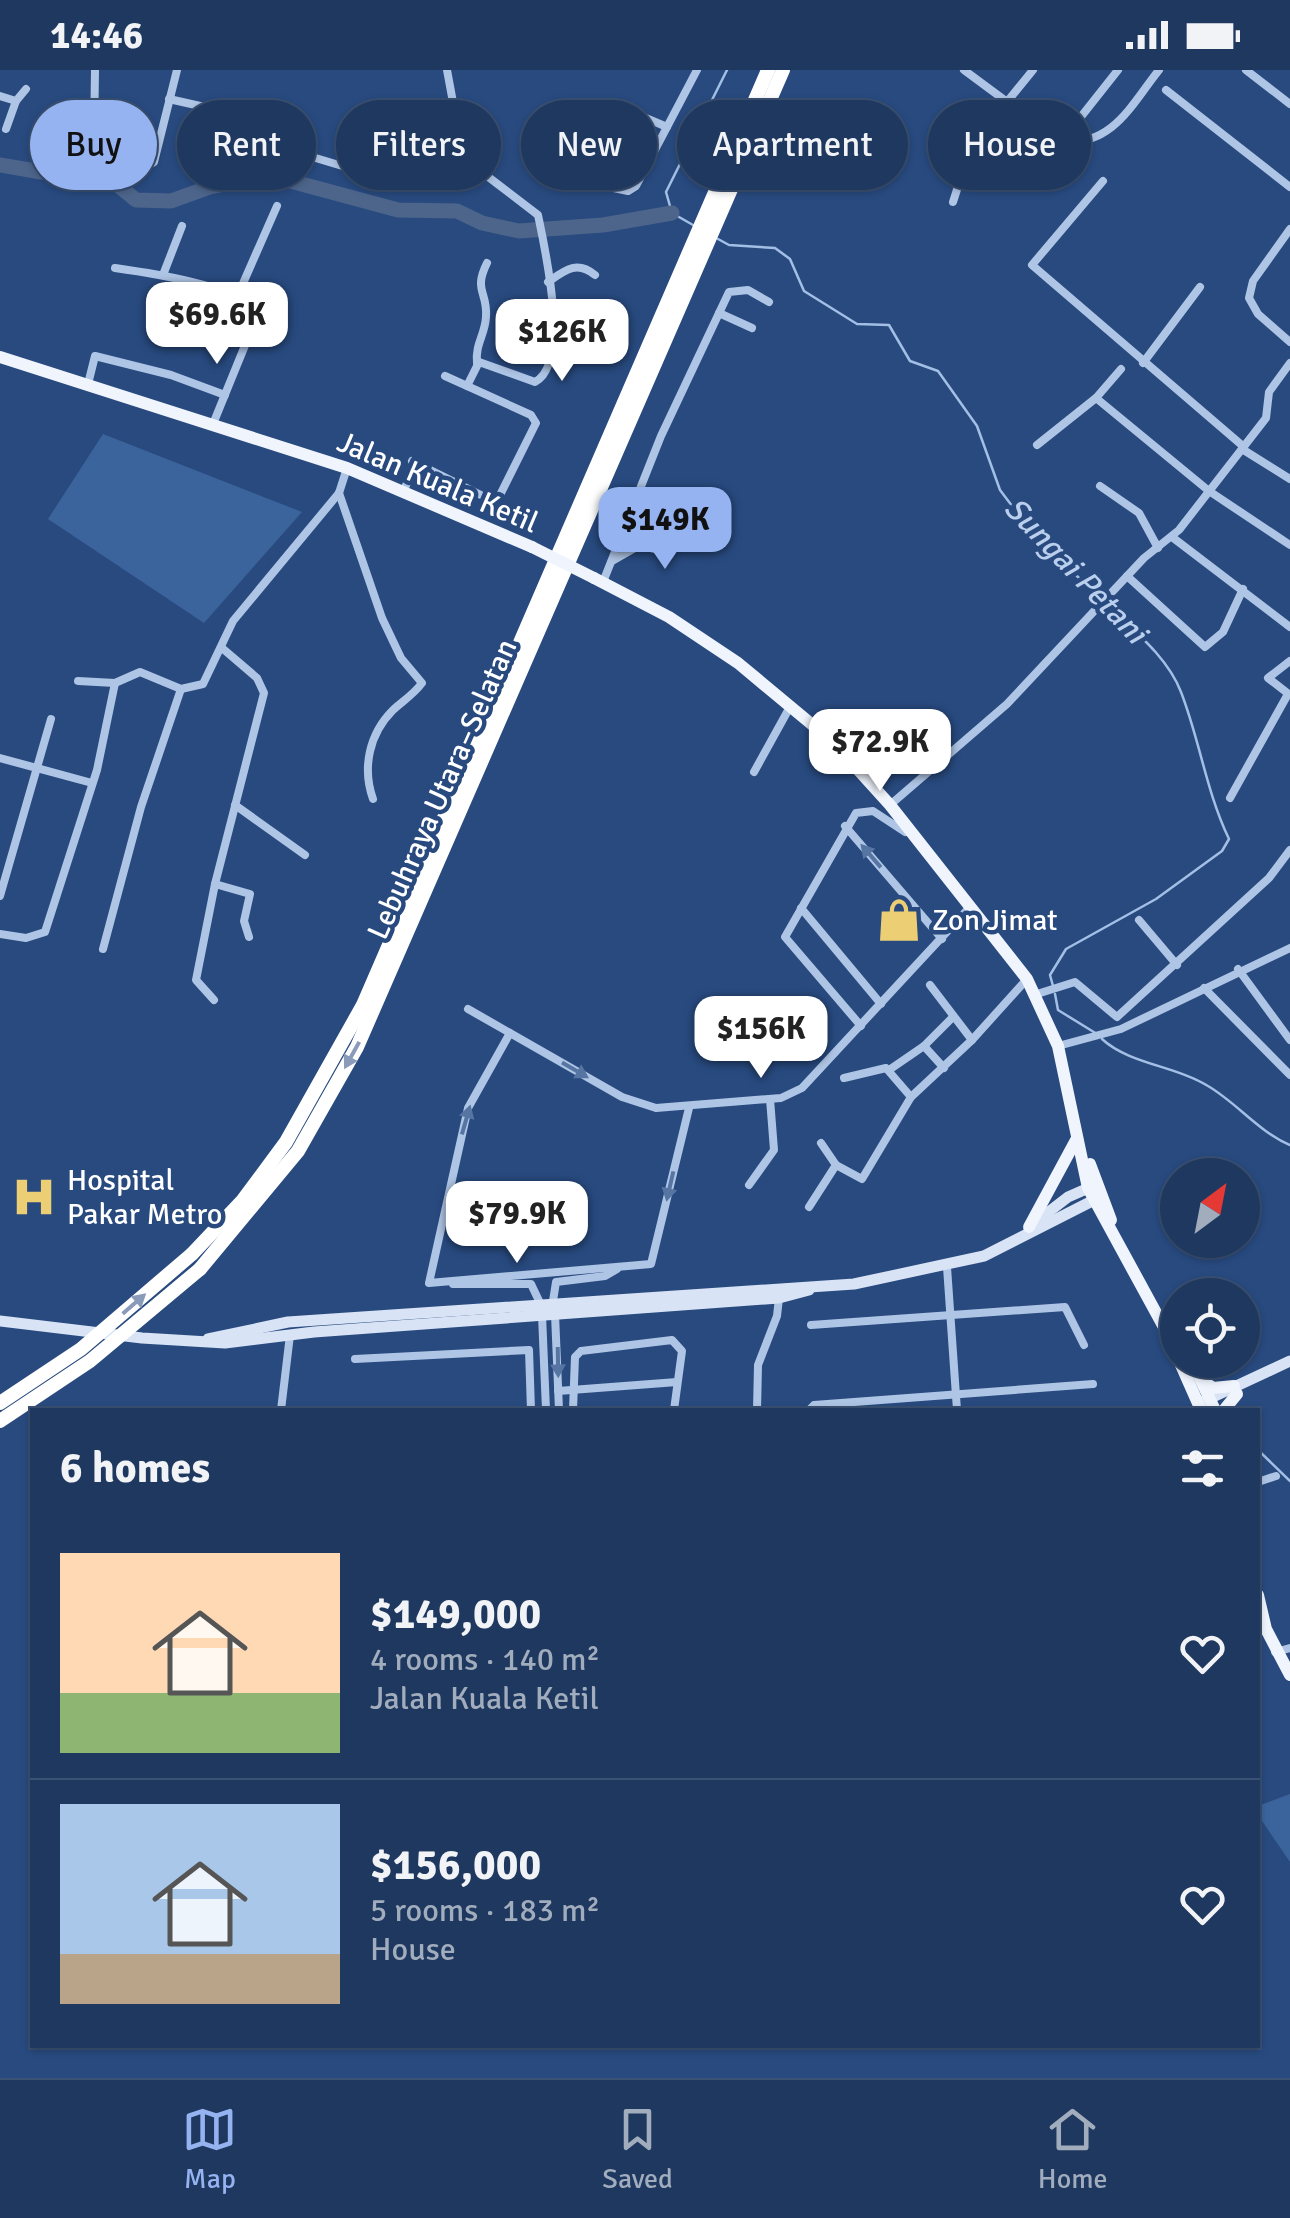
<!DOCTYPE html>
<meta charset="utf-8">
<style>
body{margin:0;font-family:Signika,sans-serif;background:#2b4368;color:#f1f3f6;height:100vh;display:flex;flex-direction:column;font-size:38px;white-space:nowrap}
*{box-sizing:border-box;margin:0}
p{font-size:32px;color:#a1acbd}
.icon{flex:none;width:55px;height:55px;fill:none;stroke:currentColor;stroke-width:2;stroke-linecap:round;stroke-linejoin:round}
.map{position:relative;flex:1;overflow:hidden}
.sheet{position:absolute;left:30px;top:1338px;width:1230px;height:640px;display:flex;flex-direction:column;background:#1e385f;border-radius:0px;box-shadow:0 2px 8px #0004,0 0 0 2px #3c5274}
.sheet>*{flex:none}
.banner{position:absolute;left:30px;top:30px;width:1230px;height:90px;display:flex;gap:20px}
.needle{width:65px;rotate:32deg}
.tools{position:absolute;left:1160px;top:1088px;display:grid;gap:20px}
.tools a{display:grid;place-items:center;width:100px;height:100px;border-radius:50%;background:#1e385f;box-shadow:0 2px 8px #0004,0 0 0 2px #3c5274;font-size:50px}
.price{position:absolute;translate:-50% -85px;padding:0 22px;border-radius:20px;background:#fff;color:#222;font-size:32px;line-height:65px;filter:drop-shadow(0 2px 5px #0008)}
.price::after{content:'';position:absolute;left:50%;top:60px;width:30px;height:22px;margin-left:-15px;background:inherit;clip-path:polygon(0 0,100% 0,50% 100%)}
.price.active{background:#95b2f1;color:#111}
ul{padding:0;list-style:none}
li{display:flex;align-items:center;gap:30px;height:250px;padding:0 30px}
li+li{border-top:2px solid #3c5274}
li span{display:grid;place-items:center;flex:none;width:280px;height:200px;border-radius:0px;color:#555}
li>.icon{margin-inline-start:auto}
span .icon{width:120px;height:120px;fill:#fffc;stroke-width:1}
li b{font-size:42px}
h2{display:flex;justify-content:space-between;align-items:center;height:120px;padding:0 30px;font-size:42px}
.tag{padding:0 35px;border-radius:45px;background:#1e385f;box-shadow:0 2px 8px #0004,0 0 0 2px #3c5274;font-size:35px;line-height:90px}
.tag.active{background:#95b2f1;color:#111}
.status{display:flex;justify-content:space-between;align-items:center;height:70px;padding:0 50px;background:#1e385f;direction:ltr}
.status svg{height:28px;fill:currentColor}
.dock{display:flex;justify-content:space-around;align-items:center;height:140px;border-top:2px solid #3c5274;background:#1e385f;font-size:28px;color:#a1acbd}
.dock a{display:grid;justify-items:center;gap:5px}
.dock .active{color:#95b2f1}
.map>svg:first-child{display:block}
.green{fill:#3c649c}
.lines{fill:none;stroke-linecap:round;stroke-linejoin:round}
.stream{stroke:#a3bfe5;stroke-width:2.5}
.river{stroke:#4d658b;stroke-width:15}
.minor{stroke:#afc5e5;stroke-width:8}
.secondary{stroke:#d8e3f5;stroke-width:11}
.primary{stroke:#eff4fd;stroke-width:12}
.motorway{stroke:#fff;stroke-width:14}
.primary-bridge{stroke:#eff4fd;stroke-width:12}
.motorway-bridge{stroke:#fff;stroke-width:14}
.oneway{fill:#5775a3}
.oneway2{fill:#899bb9}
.labels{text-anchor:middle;stroke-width:9;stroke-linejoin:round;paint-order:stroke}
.street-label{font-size:30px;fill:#fff;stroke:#284a7f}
.poi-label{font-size:30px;fill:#fff;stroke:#284a7f;text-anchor:start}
.water-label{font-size:32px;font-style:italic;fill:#bacfed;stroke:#284a7f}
</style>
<div class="status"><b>14:46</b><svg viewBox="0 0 49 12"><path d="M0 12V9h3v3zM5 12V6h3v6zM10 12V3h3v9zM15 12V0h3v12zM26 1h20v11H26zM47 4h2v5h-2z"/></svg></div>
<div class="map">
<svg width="1290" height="2008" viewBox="0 0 1290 2008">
<rect width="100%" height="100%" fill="#284a7f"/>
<g class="green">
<polygon points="103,364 302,442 204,553 48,449"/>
<polygon points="1290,1724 1290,1792 1258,1745 1258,1736"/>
</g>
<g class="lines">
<g class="stream">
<polyline points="693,155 672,143 666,122 727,0"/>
<polyline points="718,169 729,175 775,178 790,189 804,221 857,254 889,255 910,291 938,301 977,356 1000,420 1034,465 1100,528"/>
<path d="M1053,916L1050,905L1066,879L1156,829L1222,781L1229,769C1206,721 1200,671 1181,622C1167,586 1133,560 1106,534"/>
<polyline points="1055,924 1058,940 1097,964"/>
<path d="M1102,969C1129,994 1176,996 1208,1016C1237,1033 1259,1062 1290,1075"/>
<polyline points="1258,1380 1290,1411"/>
</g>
<polyline class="river" points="0,95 41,102 74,96 103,103 136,130 171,131 210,117 268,105 398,140 457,141 482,153 519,161 603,155 672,143"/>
<g class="minor">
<polyline points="95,0 94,69 149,95 154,92 177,0"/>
<path d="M447,0L460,70L470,93L538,145C545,179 571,293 535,312L479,292L467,316"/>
<path d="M964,0L1061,72C1113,76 1131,35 1159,0"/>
<polyline points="1246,0 1290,34"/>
<polyline points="1166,20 1290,117"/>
<polyline points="0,26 16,31 26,19"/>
<polyline points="169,29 249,47 279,77 379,107"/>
<polyline points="600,39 627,40 667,57"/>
<polyline points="6,59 16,31"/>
<polyline points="1061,72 1118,0"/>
<polyline points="1103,111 1032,195 1244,377"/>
<polyline points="595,114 628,121 636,116 697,0"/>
<polyline points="953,132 971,76 1033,0"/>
<polyline points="1290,159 1253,211 1249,228 1258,244 1290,272"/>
<path d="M115,198C150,203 234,215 259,241L213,354"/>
<polyline points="163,205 182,156"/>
<path d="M548,212C565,200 577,190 595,205"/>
<polyline points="181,223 256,254"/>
<polyline points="237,227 277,136"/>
<polyline points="719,243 752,258"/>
<path d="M477,293C475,274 485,265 486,247C488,222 473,221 487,193"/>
<polyline points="1143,293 1200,217"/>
<polyline points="1121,299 1096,328 1209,421 1290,475"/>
<polyline points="88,314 95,286 171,305 225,325"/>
<polyline points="1037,375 1096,328"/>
<polyline points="1242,379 1290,409"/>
<polyline points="412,391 491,430 500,425 536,353 531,345 445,306"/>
<polyline points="1100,416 1139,443 1158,478"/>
<polyline points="403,422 416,393"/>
<path d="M339,423L382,548L401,588L422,613C414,624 403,631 393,640C369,664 362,698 373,729"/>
<polyline points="1172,467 1290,557"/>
<polyline points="612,491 640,475 667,483 687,459 710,461"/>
<polyline points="1127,506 1205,577 1223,562 1243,519"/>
<polyline points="603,512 661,366 729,222 748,220 769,232"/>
<polyline points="1290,591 1268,608 1290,625"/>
<polyline points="78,611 115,613"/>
<polyline points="0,688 92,713"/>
<polyline points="754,702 791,635"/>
<polyline points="1230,728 1288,624"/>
<polyline points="235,735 305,785"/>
<polyline points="890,735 1007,634 1144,488 1179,460 1266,348 1269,322 1290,293"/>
<polyline points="845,756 942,869"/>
<polyline points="215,814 250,824 244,851 249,867"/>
<polyline points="0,826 51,649"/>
<polyline points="801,838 881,934"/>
<polyline points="1139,850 1177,895"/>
<polyline points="0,864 26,868 45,862 97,700 115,613 140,602 181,619 203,614 233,551 339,423 347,398"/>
<polyline points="103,879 141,737 181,619"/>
<polyline points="1238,899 1290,970"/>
<polyline points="930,915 972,970"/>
<polyline points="1204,918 1290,1005"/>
<polyline points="1037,924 1075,912 1117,947 1269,808 1290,780"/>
<polyline points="214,930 196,910 215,814 264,623 257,608 222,578"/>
<polyline points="468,939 622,1027 656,1038 781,1028 802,1018 970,837"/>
<polyline points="861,956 785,867 856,743 873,741 905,762"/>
<polyline points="510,963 468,1038 429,1213 651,1194 689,1038"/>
<polyline points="924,976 953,947"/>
<polyline points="1058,976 1121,959 1290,878"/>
<polyline points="889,1000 924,976 944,998"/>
<polyline points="844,1008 886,998 911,1027"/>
<polyline points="836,1095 862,1109 911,1027 972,970 1027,909"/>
<polyline points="749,1115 774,1080 770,1029"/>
<polyline points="809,1137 836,1095 821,1073"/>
<polyline points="947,1197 957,1340"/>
<polyline points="453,1214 531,1214 540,1233"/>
<polyline points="553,1231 556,1212 605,1206 617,1199"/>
<polyline points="555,1244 559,1340"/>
<polyline points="542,1245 546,1340"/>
<polyline points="811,1255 1065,1237 1084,1275"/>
<polyline points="355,1289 529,1280 531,1340"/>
<polyline points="558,1321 677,1312"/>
<polyline points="281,1340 290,1265"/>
<polyline points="573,1340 575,1287 581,1281 672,1270 682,1281 674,1340"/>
<polyline points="757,1340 758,1295 777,1246 779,1228"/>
<polyline points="809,1340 814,1335 1093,1314"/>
<polyline points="1258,1412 1276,1406"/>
<polyline points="1275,1582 1290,1578"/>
</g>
<g class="secondary">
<polyline points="1033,1154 1068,1127 1093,1116"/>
<polyline points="0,1251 142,1268 225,1273 314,1262 779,1228 809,1220"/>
<polyline points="208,1269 288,1252 854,1214 984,1186 1102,1126"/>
<polyline points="1202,1332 1290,1291"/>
</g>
<g class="primary">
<polyline points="0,287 347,398 532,477"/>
<polyline points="594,508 669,547 738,593 833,672 890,735 1027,909 1058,976 1088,1118 1166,1261 1201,1340"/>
<polyline points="1090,1094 1111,1150"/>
<polyline points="1029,1157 1076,1070"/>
<polyline points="1191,1290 1215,1340"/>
<polyline points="1202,1310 1213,1318 1234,1316"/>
<polyline points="1224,1340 1237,1324"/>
<polyline points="1258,1525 1266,1559 1290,1605"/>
</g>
<g class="motorway">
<polyline points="192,1184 243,1130 286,1072 363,935 768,0"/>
<polyline points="200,1199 298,1081 357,977 783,0"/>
</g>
<polyline class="primary-bridge" points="532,477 594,508"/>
<g class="motorway-bridge">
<polyline points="0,1333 81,1279 192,1184"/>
<polyline points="0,1351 90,1291 200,1199"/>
</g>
</g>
<defs><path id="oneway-solid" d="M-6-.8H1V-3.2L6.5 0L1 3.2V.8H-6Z" transform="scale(2.5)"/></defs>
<g class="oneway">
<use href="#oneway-solid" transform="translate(871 786) rotate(-131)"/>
<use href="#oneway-solid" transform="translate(575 1000) rotate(30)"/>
<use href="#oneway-solid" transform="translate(466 1050) rotate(-74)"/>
<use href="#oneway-solid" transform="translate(670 1116) rotate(103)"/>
<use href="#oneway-solid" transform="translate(558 1292) rotate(89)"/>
</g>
<g class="oneway2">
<use href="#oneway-solid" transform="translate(352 985) rotate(119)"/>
<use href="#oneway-solid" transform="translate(134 1234) rotate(-41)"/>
</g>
<defs>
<g id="shop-bare" transform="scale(3.45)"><path d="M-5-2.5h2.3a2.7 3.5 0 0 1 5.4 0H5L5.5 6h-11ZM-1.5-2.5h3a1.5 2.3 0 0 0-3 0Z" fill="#eccf75" stroke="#284a7f" stroke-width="2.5" paint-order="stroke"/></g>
<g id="hospital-bare" transform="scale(3.45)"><path d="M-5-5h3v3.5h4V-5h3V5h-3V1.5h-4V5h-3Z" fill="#eccf75" stroke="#284a7f" stroke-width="2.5" paint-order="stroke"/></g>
</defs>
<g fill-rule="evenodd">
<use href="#shop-bare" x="899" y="850"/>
<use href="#hospital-bare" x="34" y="1127"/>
</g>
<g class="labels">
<g class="street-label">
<text transform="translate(438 412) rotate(23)" y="10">Jalan Kuala Ketil</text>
<text transform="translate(442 719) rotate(-66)" y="10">Lebuhraya Utara–Selatan</text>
</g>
<g class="poi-label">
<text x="932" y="860">Zon Jimat</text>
<text x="67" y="1120">Hospital<tspan x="67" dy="34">Pakar Metro</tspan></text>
</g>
<g class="water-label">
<text transform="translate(1076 500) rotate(46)" y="11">Sungai Petani</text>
</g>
</g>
</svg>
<div class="tools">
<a><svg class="needle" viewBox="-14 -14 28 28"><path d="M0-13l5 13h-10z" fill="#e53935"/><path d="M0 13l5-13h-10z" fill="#a1acbd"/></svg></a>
<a><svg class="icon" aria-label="locate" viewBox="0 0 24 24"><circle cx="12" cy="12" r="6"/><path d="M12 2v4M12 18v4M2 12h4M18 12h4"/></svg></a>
</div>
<b class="price" style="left:217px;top:297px">$69.6K</b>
<b class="price" style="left:562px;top:314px">$126K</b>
<b class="price active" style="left:665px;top:502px">$149K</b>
<b class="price" style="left:880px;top:724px">$72.9K</b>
<b class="price" style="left:761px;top:1011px">$156K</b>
<b class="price" style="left:517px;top:1196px">$79.9K</b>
<div class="banner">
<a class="tag active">Buy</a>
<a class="tag">Rent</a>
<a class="tag">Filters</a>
<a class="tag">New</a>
<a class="tag">Apartment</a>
<a class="tag">House</a>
</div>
<section class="sheet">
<h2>6 homes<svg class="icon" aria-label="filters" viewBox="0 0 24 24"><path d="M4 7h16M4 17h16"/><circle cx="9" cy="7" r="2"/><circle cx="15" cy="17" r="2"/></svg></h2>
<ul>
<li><span style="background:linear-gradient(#ffd9b3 70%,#8fb573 0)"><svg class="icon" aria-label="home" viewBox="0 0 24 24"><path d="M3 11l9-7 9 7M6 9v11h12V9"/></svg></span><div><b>$149,000</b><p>4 rooms · 140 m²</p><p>Jalan Kuala Ketil</p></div><svg class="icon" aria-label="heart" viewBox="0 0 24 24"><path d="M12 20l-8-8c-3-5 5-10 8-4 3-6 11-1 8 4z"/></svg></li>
<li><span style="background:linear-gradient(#a9c7e8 75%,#b9a48a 0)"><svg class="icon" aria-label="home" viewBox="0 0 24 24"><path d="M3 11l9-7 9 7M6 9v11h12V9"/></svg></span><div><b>$156,000</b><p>5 rooms · 183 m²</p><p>House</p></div><svg class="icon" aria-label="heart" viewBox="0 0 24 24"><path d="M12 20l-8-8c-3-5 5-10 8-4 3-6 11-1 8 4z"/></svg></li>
</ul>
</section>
</div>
<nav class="dock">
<a class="active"><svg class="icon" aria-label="map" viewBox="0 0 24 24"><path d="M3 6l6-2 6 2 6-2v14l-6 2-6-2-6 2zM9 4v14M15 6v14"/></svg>Map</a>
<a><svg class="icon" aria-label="saved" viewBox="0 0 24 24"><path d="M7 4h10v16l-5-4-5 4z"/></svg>Saved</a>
<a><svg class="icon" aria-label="home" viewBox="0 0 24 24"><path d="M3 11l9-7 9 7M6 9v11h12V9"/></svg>Home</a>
</nav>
